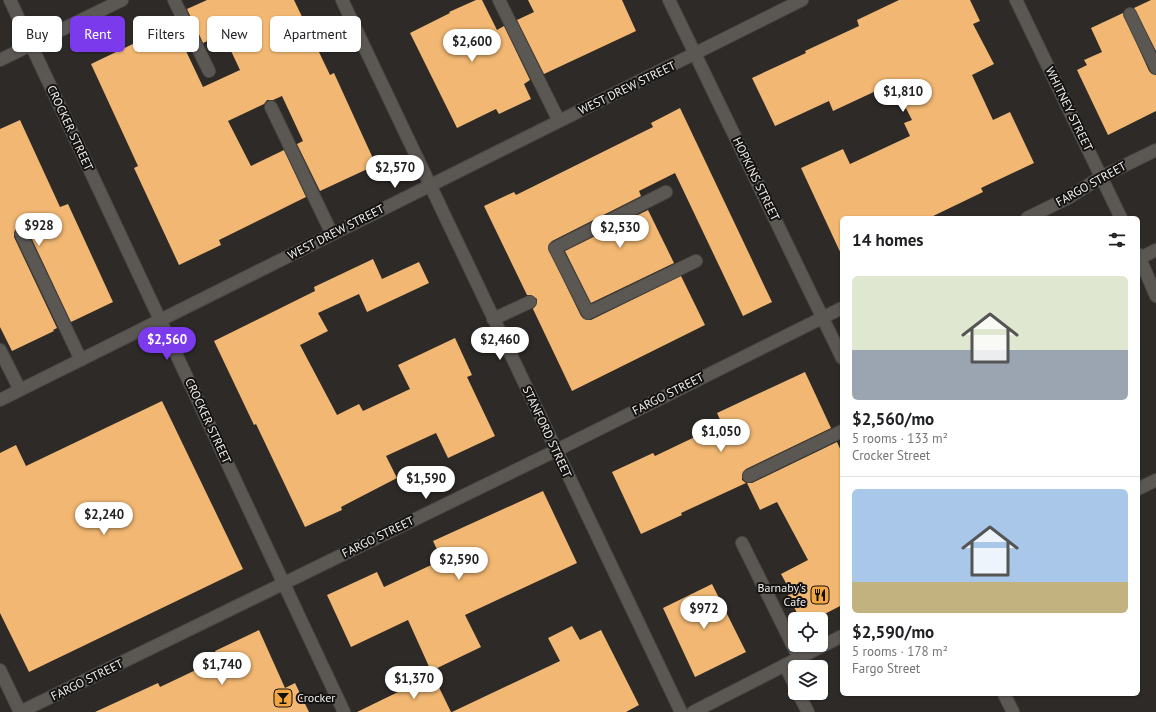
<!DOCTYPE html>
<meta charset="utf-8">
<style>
body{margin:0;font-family:"PT Sans",sans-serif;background:#f2f2f2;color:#202124;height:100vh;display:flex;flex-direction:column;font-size:15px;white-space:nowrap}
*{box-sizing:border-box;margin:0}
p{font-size:13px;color:#757577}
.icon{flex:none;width:22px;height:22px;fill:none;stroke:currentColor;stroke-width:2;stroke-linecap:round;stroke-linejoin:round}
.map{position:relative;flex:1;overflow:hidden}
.side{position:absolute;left:840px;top:216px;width:300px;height:480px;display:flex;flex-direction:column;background:#fff;border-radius:6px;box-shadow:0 1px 3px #0004}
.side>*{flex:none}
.hud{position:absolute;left:12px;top:16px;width:380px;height:36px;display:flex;gap:8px}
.fabs{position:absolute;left:788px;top:612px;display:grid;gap:8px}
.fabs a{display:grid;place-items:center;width:40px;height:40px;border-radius:6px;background:#fff;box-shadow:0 1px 3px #0004;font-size:20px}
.price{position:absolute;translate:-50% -34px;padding:0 9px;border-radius:14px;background:#fff;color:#222;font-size:13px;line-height:26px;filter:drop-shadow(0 1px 2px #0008)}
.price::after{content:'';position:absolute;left:50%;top:24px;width:12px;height:9px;margin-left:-6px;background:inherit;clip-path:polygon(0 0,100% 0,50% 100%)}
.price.selected{background:#7c3aed;color:#fff}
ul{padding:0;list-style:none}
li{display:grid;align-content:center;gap:8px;height:212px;padding:0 12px}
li+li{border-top:1px solid #e0e0e0}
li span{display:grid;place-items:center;height:124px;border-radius:6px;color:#555}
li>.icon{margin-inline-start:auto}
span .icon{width:72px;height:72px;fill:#fffc;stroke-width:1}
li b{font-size:17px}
h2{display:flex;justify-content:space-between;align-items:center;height:48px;padding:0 12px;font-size:17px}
.tag{padding:0 14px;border-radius:6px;background:#fff;box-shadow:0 1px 3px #0004;font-size:14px;line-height:36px}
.tag.selected{background:#7c3aed;color:#fff}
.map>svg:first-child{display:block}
.building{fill:#f2b772}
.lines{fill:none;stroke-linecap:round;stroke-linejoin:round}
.lane-casing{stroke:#4a4845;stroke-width:14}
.street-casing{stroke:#4a4845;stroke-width:14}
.secondary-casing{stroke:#4a4845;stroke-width:14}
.lane{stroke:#5b5854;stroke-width:12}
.street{stroke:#5b5854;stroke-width:12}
.secondary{stroke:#5b5854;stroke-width:12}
.labels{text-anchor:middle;stroke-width:4;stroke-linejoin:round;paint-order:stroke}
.street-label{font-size:12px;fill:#f0eeec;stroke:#141312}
.poi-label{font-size:12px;fill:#f0eeec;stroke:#141312;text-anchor:end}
</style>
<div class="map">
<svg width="1156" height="712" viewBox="0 0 1156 712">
<rect width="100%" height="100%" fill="#2d2a27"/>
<g class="building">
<polygon points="207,0 294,0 330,75 334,73 376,165 320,191 297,144 303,141 282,96 273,100 267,100 264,104 228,121 251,166 284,150 306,197 219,240 221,245 179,265 134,168 138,166 91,64 137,42 134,34 173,16 190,49 186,51 203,87 240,70 223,34 203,43 187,9"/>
<polygon points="476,0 482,0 497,30 504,26 530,80 524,84 531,99 499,114 496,109 457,128 410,33 450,13 449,12"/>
<polygon points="528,0 622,0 636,31 544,74 517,20 534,12"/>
<polygon points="899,0 970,0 980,21 973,24 994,64 972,75 993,120 1010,112 1034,163 981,188 983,192 929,218 842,218 842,256 801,168 843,149 850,164 910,136 904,123 912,120 893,83 833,111 829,101 775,126 752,78 806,53 805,51 859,26 857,20"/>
<polygon points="1151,0 1156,0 1156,51 1134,8"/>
<polygon points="1123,13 1149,71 1152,74 1156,75 1156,111 1108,135 1077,70 1087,65 1084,60 1102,52 1091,28"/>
<polygon points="680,108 772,302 743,316 675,173 639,191 641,196 552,241 549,244 548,248 581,316 584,319 591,320 681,276 705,325 572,391 533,309 537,303 537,299 531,295 527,295 484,206 514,192 516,195 653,127 651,123"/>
<polygon points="20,120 60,207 68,204 113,302 71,322 28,231 22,227 17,227 14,233 14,237 57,328 53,330 54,331 12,351 0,327 0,129"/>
<polygon points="648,210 674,263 591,303 565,251"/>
<polygon points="373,259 382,279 419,262 429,283 367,312 359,294 318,313 328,331 300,345 337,415 359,404 363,411 410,389 398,365 455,338 472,375 467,377 495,436 448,458 436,433 386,456 397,478 341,507 342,510 305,527 256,424 254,425 214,341 315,291 314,287"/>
<polygon points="805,372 831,428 746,469 743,472 742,476 742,480 746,483 681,513 682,515 641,534 612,472 653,453 655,456 722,424 717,413"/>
<polygon points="162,401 243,569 29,672 0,613 0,453 16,445 26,466"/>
<polygon points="837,442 842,453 842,605 815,619 800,619 788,595 792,594 781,574 808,560 777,502 760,510 747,483 752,483"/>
<polygon points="543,491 577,563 465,615 481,647 431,671 408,620 351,647 327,595 377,572 384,587 442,560 433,541"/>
<polygon points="712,584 746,652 695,677 663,608"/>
<polygon points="572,626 580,640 601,630 639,705 626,712 452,712 560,661 548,638"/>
<polygon points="259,630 285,688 295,683 309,712 95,712 158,683 160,687 219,659 215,651"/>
<polygon points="433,675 451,712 357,712"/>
</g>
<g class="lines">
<g class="lane-casing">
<g id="lane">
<polyline points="174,0 209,71"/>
<polyline points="499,0 559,121"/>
<polyline points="1130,14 1156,68"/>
<polyline points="271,107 332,234"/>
<polyline points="666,192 555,248 588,313 696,261"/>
<polyline points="21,234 81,360"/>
<polyline points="1140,258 1156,250"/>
<polyline points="493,319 530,302"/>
<polyline points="0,350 20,390"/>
<polyline points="749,476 842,431"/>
<polyline points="742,543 799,658"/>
<polyline points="785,665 795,686"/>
<polyline points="798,693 808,712"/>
</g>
</g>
<g class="street-casing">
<g id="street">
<polyline points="10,0 344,712"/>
<polyline points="342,0 681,712"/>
<polyline points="669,0 842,358"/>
<polyline points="1016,0 1121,218"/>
<polyline points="0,60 122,0"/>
<polyline points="1027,218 1068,198 1101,177 1156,150"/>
<polyline points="1138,254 1156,296"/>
<polyline points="0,400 802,0"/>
<polyline points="0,670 20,712 555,451 842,308"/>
<polyline points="1004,694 1013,712"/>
</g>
</g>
<g class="secondary-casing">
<g id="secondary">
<polyline points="1138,489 1156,480"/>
<polyline points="693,712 842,636"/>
</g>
</g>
<use href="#lane" class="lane"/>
<use href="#street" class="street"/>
<use href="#secondary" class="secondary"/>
</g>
<defs>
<g id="restaurant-square" transform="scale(1)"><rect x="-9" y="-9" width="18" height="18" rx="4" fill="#f2a541" stroke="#141312"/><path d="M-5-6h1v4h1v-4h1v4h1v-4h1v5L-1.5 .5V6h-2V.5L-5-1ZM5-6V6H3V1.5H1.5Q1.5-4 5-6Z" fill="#111"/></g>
<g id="bar-square" transform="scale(1)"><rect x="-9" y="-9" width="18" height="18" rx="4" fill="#f2a541" stroke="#141312"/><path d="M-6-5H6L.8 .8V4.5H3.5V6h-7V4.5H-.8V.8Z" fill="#111"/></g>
</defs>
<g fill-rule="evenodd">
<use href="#restaurant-square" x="820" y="595"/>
<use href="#bar-square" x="283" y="698"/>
</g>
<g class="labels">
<g class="street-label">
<text transform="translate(627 88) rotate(-26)" y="4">WEST DREW STREET</text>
<text transform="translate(1069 109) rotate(64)" y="4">WHITNEY STREET</text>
<text transform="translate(70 128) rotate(65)" y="4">CROCKER STREET</text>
<text transform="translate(756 179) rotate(64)" y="4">HOPKINS STREET</text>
<text transform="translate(1091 184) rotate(-29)" y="4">FARGO STREET</text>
<text transform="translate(336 232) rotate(-27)" y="4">WEST DREW STREET</text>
<text transform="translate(668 394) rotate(-27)" y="4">FARGO STREET</text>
<text transform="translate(208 421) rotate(65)" y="4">CROCKER STREET</text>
<text transform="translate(547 432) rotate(65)" y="4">STANFORD STREET</text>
<text transform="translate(378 537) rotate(-26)" y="4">FARGO STREET</text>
<text transform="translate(87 680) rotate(-26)" y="4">FARGO STREET</text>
</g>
<g class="poi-label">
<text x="806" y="592">Barnaby's<tspan x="806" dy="14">Cafe</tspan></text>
<text x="297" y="702" text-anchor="start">Crocker</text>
</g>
</g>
</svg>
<div class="fabs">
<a><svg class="icon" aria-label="locate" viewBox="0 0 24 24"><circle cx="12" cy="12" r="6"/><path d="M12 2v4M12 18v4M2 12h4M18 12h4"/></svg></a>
<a><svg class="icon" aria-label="layers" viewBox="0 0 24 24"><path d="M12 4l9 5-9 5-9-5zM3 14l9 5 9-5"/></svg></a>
</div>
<b class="price" style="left:472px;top:63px">$2,600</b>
<b class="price" style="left:903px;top:113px">$1,810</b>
<b class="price" style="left:395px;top:189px">$2,570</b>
<b class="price" style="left:39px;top:247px">$928</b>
<b class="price" style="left:620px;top:249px">$2,530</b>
<b class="price selected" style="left:167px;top:361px">$2,560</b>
<b class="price" style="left:500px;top:361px">$2,460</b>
<b class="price" style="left:721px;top:453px">$1,050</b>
<b class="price" style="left:426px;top:500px">$1,590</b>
<b class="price" style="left:104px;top:536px">$2,240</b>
<b class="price" style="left:459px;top:581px">$2,590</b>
<b class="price" style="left:704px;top:630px">$972</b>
<b class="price" style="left:222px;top:686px">$1,740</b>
<b class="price" style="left:414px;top:700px">$1,370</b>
<div class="hud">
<a class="tag">Buy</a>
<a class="tag selected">Rent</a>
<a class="tag">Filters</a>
<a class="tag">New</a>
<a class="tag">Apartment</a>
</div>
<section class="side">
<h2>14 homes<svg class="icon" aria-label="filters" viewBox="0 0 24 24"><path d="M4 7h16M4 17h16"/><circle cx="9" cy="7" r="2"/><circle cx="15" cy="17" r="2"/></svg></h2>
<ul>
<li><span style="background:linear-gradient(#dfe7d0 60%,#9aa5b1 0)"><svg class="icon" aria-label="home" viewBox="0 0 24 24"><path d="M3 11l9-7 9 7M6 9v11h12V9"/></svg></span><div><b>$2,560/mo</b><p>5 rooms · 133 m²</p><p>Crocker Street</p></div></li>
<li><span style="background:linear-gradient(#a9c7e8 75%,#c2b280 0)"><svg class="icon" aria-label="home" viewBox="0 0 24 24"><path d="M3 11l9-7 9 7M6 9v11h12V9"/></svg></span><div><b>$2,590/mo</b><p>5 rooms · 178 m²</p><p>Fargo Street</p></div></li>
</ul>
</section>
</div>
